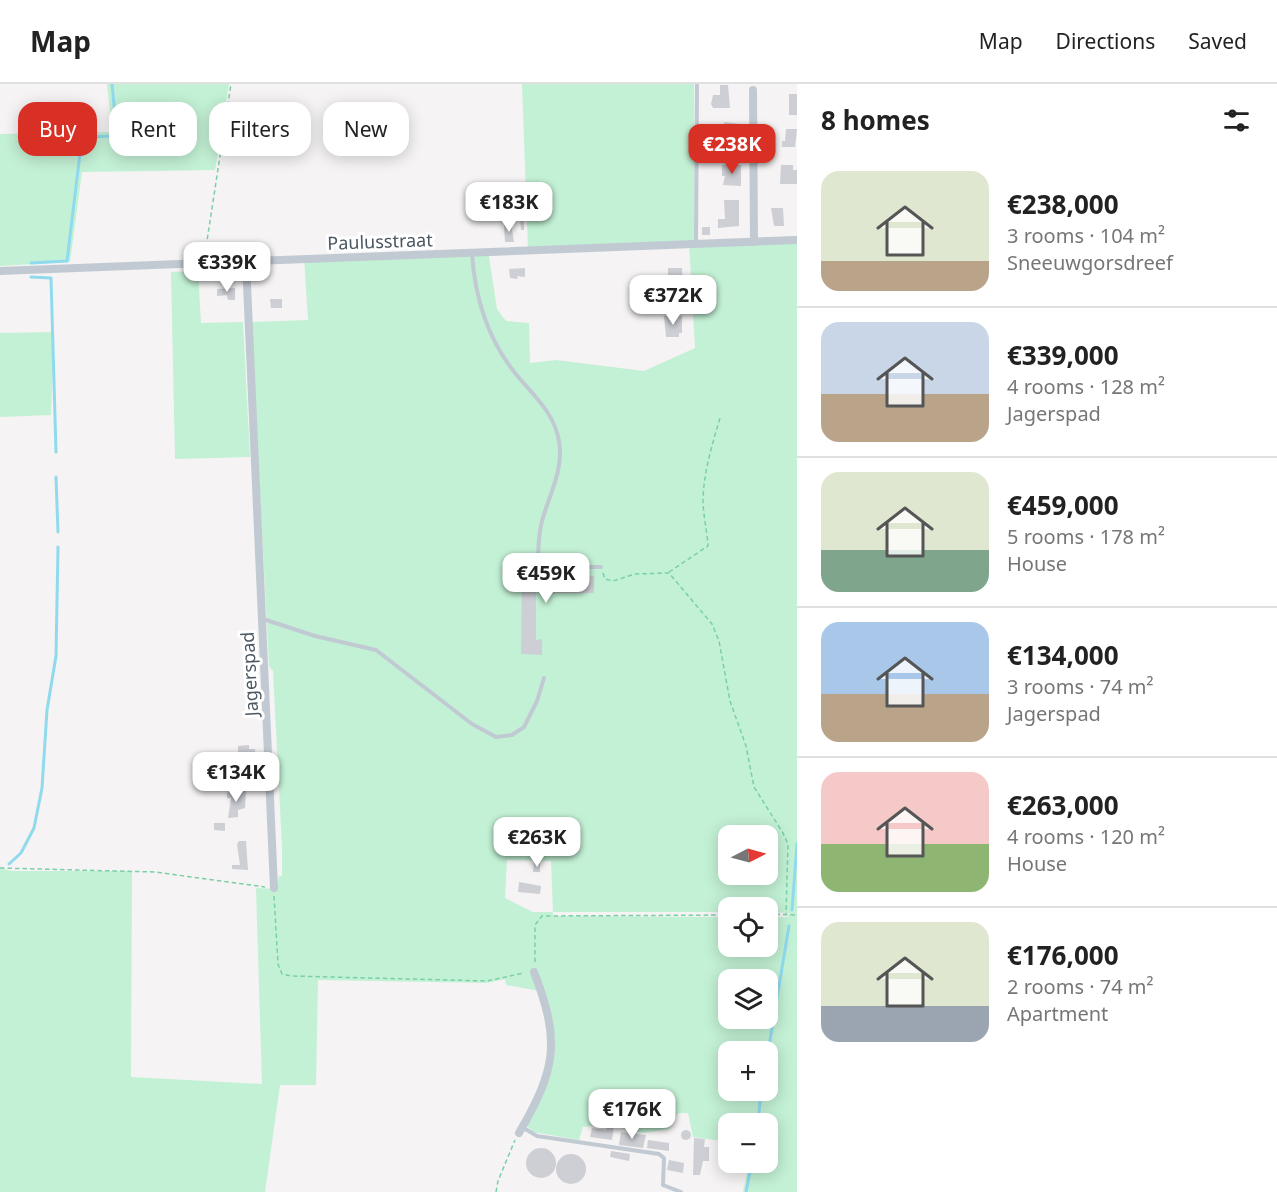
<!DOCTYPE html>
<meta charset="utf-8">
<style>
body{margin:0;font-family:"Noto Sans",sans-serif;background:#f6f6f6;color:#222;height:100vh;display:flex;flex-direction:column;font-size:22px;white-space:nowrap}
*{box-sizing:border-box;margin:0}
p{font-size:20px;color:#767676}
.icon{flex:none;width:33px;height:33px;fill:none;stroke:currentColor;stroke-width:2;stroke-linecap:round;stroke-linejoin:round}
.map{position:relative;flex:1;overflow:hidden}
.drawer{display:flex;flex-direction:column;background:#fff;width:480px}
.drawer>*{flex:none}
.hud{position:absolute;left:18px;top:18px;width:570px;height:54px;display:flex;gap:12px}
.needle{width:39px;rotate:84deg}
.tools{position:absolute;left:718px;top:741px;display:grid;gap:12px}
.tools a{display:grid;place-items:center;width:60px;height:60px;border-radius:12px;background:#fff;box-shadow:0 3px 15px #0003;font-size:30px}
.price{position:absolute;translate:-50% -51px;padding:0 14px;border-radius:12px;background:#fff;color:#222;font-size:20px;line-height:39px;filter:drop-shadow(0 2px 3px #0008)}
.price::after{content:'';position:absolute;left:50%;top:36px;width:18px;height:14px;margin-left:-9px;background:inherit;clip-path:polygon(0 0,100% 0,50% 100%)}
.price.on{background:#d93025;color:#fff}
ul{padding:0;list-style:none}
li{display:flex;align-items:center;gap:18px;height:150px;padding:0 24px}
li+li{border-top:2px solid #e0e0e0}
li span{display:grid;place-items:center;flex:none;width:168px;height:120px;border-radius:18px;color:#555}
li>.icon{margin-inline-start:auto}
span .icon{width:72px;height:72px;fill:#fffc;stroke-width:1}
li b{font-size:26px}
h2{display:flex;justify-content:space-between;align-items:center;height:72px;padding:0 24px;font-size:26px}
.tag{padding:0 21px;border-radius:18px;background:#fff;box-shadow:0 3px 15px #0003;font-size:21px;line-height:54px}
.tag.on{background:#d93025;color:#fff}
header{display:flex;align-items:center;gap:36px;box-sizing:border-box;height:84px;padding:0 30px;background:#fff;border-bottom:2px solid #e0e0e0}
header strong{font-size:28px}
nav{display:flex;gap:33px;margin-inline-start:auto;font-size:21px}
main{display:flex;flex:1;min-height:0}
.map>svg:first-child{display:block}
.green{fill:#c3f1d5;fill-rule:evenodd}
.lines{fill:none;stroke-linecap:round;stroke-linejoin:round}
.stream{stroke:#90daee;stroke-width:3}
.building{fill:#cdcfd5}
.path{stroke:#7ad0a6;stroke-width:1.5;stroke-dasharray:4.5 3;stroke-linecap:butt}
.lane{stroke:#c1cad2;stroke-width:4}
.street{stroke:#c1cad2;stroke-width:8}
.labels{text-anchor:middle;stroke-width:6;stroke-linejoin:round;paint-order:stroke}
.street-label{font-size:18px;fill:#4a5661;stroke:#fff}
</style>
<header>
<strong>Map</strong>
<nav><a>Map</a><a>Directions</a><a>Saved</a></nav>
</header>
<main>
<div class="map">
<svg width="797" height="1108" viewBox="0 0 797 1108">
<rect width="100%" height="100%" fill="#f5f3f3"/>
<g class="green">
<polygon points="107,0 229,0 215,86 82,88 70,178 0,182 0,50 112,48"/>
<path d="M522,0H694L695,157L797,152V1108H743L749,1079L768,1078V1040H729V1058L693,1053L688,1029H678L669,1045L643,1049L605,1040L583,1043L579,1056L533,1048L526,1041L553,977L539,907L506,901L505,895L487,899L318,896L316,1001H280L265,1108H0V784L12,787H132L131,993L262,1000L256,804L276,805L279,792H282V763L273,587L269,582L267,542L251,238L308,236L304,173L488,166L497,225L506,237L529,239L530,279L556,276L644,287L695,264L689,158L528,165ZM729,752H768V790H729ZM507,776L551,777L553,828H533L505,814ZM729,824H768V828L789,829L788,833H768V862H729V833L553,832V828H729ZM729,896H768V934H729ZM729,968H768V1006H729Z"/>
<polygon points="198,187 201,239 243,238 250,373 175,375 171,188"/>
<polygon points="54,248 51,331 0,333 0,249"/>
</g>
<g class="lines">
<g class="stream">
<polyline points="31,179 67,177 82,53 117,52 112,0"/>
<polyline points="31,193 51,194 56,368"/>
<polyline points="56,393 58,448"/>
<polyline points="9,780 21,769 34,744 42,704 47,626 56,572 58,463"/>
<polyline points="792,826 797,760"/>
<polyline points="768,968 789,842"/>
<polyline points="758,1040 761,1006"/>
<polyline points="746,1108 752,1078"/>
</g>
</g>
<g class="building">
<polygon points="720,1 728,1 730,24 713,24 711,20 713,11 720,11"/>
<rect x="789" y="10" width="8" height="21"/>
<polygon points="725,38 740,40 740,63 725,63 722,60 722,43"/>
<polygon points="786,45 797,45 795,63 782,63 782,57 785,57"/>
<polygon points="722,81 741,81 741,102 723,101 725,92 722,92"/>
<polygon points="781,81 793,81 793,86 797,86 797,100 780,100"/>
<polygon points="724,116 739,116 739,142 718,144 718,135 725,135"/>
<polygon points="771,124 783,124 784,142 774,142"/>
<polygon points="519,126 524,126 524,146 521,146"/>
<polygon points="504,140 511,140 514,158 505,158"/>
<rect x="702" y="143" width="8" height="8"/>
<polygon points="525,184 525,193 517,192 518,195 510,194 509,185"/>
<polygon points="668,184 682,184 683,206 664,206 664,209 656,209 655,206 649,207 649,196 668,192"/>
<polygon points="235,204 235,216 228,216 227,211 217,212 217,205"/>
<polygon points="270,215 282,215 282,224 271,224"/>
<polygon points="664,232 682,232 682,249 679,249 679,253 666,253"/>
<polygon points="542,492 594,492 594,509 542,509 542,506 536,506 536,556 542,555 542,571 521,570 522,494 542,495"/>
<polygon points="249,661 249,665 255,665 256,683 254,687 246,688 246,670 238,670 238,662"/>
<polygon points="231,707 246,707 245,724 238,726 238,733 228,734 231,714 227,714 227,709"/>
<polygon points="214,739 225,739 225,747 214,746"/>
<polygon points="239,757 246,757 248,786 232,785 232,781 240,781 237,760"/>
<polygon points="534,779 540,779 540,788 533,788"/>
<polygon points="519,798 541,802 540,810 518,808"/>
<polygon points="607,1040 614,1042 612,1056 590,1053 592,1044 606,1046"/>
<circle cx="686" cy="1051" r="5"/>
<polygon points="621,1048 646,1051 643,1064 619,1061"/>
<polygon points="694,1054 705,1055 704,1063 709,1063 709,1077 703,1077 700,1091 693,1091"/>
<polygon points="648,1056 669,1059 669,1067 647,1064"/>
<circle cx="541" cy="1079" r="15"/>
<polygon points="611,1067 630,1070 629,1077 610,1073"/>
<circle cx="571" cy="1085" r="15"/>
<polygon points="669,1076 684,1079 683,1089 667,1086"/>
</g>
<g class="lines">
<g class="path">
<polyline points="205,170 231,0"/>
<path d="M669,488L708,462C707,446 703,431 703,415C704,387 712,361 720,334"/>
<polyline points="603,489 605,495 613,497 635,490 669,489 712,540 719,557 730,617 746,662 754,703 783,749 788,760 786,830"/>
<polyline points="0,784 155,788 265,803"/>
<polyline points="274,812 278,880 282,890 291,892 487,897 524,889"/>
<polyline points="768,830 797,831"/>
<polyline points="535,878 535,841 542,832 729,831"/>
<polyline points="496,1108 498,1097 515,1056"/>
</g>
<g class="lane">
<polyline points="696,160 697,0"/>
<path d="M472,170C475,214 487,254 515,289C533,311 554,328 559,357C564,386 549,411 542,437C538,452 538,468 538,483H601"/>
<polyline points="263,535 315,552 376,566 472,640 496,653 512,651 524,643 537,617 544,594"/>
<polyline points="522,1043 537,1052 659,1070 664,1074 663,1101 681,1108"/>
</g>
<g class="street">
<polyline points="753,6 754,158"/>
<polyline points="246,178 274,804"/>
<polyline points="0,187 797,156"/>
<path d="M519,1049C556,985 561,958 534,888"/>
</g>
</g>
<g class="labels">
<g class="street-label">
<text transform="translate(380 158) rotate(-2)" y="6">Paulusstraat</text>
<text transform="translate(250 590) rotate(-93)" y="6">Jagerspad</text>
</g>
</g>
</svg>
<div class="tools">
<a><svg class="needle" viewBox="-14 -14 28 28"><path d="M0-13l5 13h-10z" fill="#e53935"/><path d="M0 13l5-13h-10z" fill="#767676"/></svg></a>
<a><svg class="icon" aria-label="locate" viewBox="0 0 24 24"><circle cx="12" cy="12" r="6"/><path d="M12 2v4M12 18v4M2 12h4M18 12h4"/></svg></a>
<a><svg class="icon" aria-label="layers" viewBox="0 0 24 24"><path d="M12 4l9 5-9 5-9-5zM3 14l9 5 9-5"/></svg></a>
<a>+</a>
<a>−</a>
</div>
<b class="price on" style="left:732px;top:91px">€238K</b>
<b class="price" style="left:509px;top:149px">€183K</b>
<b class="price" style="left:227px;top:209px">€339K</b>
<b class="price" style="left:673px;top:242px">€372K</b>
<b class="price" style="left:546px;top:520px">€459K</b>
<b class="price" style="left:236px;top:719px">€134K</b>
<b class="price" style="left:537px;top:784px">€263K</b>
<b class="price" style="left:632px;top:1056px">€176K</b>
<div class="hud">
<a class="tag on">Buy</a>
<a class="tag">Rent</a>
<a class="tag">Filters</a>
<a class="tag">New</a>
</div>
</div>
<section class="drawer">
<h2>8 homes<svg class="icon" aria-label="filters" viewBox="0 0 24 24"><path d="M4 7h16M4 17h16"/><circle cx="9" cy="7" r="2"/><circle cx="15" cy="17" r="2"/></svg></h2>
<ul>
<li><span style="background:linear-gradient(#dfe7d0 75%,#b9a48a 0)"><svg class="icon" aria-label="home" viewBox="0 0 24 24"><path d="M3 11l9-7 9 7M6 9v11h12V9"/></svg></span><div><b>€238,000</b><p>3 rooms · 104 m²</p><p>Sneeuwgorsdreef</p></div></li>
<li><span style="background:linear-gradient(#c9d6e8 60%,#b9a48a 0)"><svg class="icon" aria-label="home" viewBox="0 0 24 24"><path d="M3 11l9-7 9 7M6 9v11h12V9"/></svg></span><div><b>€339,000</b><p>4 rooms · 128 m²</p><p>Jagerspad</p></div></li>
<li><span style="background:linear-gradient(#dfe7d0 65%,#7fa58c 0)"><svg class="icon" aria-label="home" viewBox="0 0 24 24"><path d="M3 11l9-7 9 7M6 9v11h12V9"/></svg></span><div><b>€459,000</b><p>5 rooms · 178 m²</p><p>House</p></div></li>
<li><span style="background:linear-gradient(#a9c7e8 60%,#b9a48a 0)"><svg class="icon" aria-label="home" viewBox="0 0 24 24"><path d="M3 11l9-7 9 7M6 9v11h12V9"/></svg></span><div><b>€134,000</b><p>3 rooms · 74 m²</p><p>Jagerspad</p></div></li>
<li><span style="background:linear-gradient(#f6c9c9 60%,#8fb573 0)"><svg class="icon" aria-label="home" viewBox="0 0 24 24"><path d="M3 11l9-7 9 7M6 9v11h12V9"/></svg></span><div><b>€263,000</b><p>4 rooms · 120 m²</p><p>House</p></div></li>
<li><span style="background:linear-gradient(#dfe7d0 70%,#9aa5b1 0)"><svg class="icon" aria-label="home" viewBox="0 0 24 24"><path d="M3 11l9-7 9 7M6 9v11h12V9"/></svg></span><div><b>€176,000</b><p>2 rooms · 74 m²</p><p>Apartment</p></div></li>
</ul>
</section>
</main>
